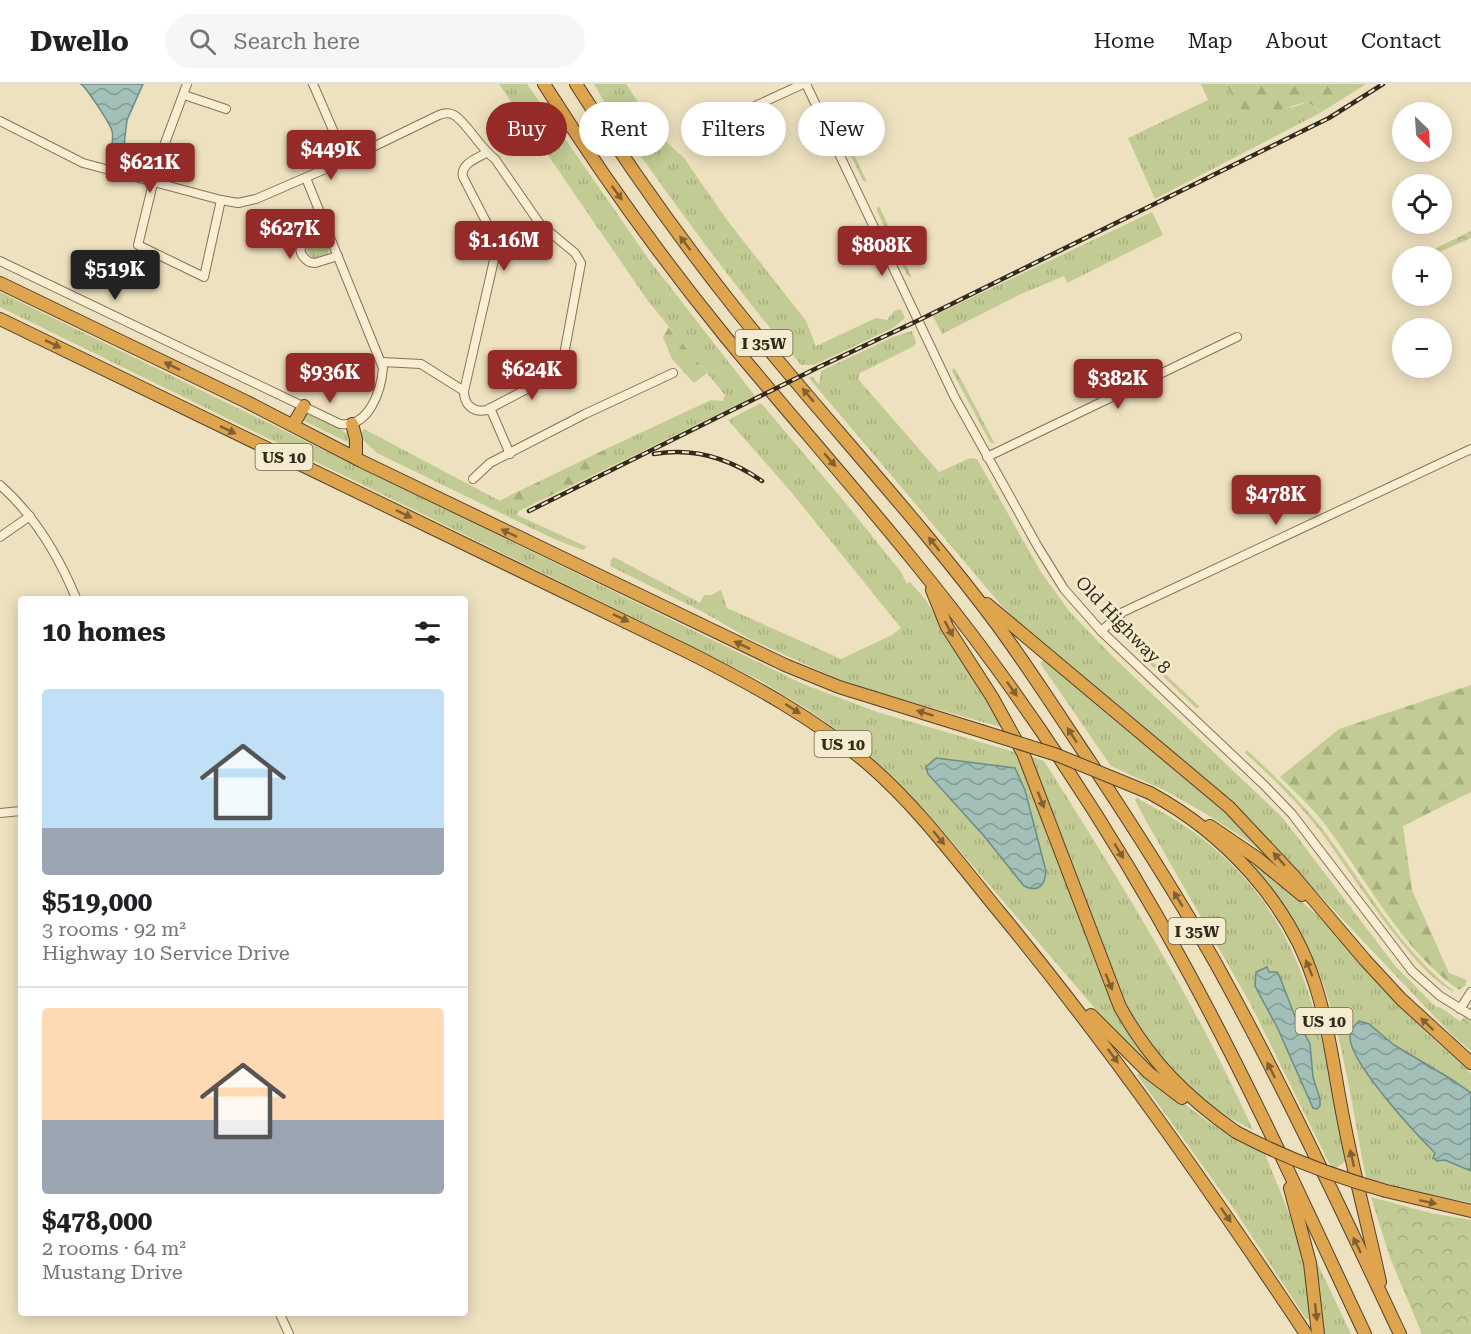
<!DOCTYPE html>
<meta charset="utf-8">
<style>
body{margin:0;font-family:"Roboto Serif",serif;background:#f6f6f6;color:#202124;height:100vh;display:flex;flex-direction:column;font-size:22px;white-space:nowrap}
*{box-sizing:border-box;margin:0}
p{font-size:20px;color:#757577}
.icon{flex:none;width:33px;height:33px;fill:none;stroke:currentColor;stroke-width:2;stroke-linecap:round;stroke-linejoin:round}
.map{position:relative;flex:1;overflow:hidden}
.drawer{position:absolute;left:18px;top:512px;width:450px;height:720px;display:flex;flex-direction:column;background:#fff;border-radius:6px;box-shadow:0 3px 15px #0003}
.drawer>*{flex:none}
.banner{position:absolute;left:486px;top:18px;width:570px;height:54px;display:flex;gap:12px}
.needle{width:39px;rotate:155deg}
.fabs{position:absolute;left:1392px;top:18px;display:grid;gap:12px}
.fabs a{display:grid;place-items:center;width:60px;height:60px;border-radius:50%;background:#fff;box-shadow:0 3px 15px #0003;font-size:30px}
.price{position:absolute;translate:-50% -51px;padding:0 14px;border-radius:6px;background:#952b28;color:#fff;font-size:20px;line-height:39px;filter:drop-shadow(0 2px 3px #0008)}
.price::after{content:'';position:absolute;left:50%;top:36px;width:18px;height:14px;margin-left:-9px;background:inherit;clip-path:polygon(0 0,100% 0,50% 100%)}
.price.active{background:#222;color:#fff}
ul{padding:0;list-style:none}
li{display:grid;align-content:center;gap:12px;height:318px;padding:0 24px}
li+li{border-top:2px solid #e0e0e0}
li span{display:grid;place-items:center;height:186px;border-radius:6px;color:#555}
li>.icon{margin-inline-start:auto}
span .icon{width:108px;height:108px;fill:#fffc;stroke-width:1}
li b{font-size:26px}
h2{display:flex;justify-content:space-between;align-items:center;height:72px;padding:0 24px;font-size:26px}
.pill{padding:0 21px;border-radius:27px;background:#fff;box-shadow:0 3px 15px #0003;font-size:21px;line-height:54px}
.pill.active{background:#952b28;color:#fff}
header{display:flex;align-items:center;gap:36px;box-sizing:border-box;height:84px;padding:0 30px;background:#fff;border-bottom:2px solid #e0e0e0}
header strong{font-size:28px}
nav{display:flex;gap:33px;margin-inline-start:auto;font-size:21px}
.search{width:420px;height:54px;background:#f6f6f6;display:flex;align-items:center;gap:15px;box-sizing:border-box;padding:0 21px;border-radius:33px;color:#757577;font-size:22px}
.map>svg:first-child{display:block}
.grass{fill:url(#grass-tufts);fill-rule:evenodd}
.forest{fill:url(#forest-firs)}
.park{fill:url(#park-crowns)}
.water{fill:url(#water-waves);stroke:#698d85;stroke-width:1.5}
.lines{fill:none;stroke-linecap:round;stroke-linejoin:round}
.minor-casing{stroke:#867257;stroke-width:10}
.highway-casing{stroke:#53402c;stroke-width:14}
.minor{stroke:#f9eed2;stroke-width:8}
.highway{stroke:#dea44e;stroke-width:12}
.rail-casing{stroke:#35291c;stroke-width:4.5}
.rail{stroke:#f5ebce;stroke-width:2;stroke-dasharray:7;stroke-linecap:butt}
.highway-bridge-casing{stroke:#53402c;stroke-width:14;stroke-linecap:butt}
.highway-bridge{stroke:#dea44e;stroke-width:12}
.oneway{fill:#816032}
.labels{text-anchor:middle;stroke-width:5;stroke-linejoin:round;paint-order:stroke}
.shield{fill:#f5ebce;stroke:#6f6351;stroke-width:1.5}
.shield-label{font-size:16px;font-weight:bold;fill:#35291c}
.street-label{font-size:18px;fill:#35291c;stroke:#f5ebce}
</style>
<header>
<strong>Dwello</strong>
<div class="search"><svg class="icon" aria-label="search" viewBox="0 0 24 24"><circle cx="10" cy="10" r="6"/><path d="M15 15l6 6"/></svg>Search here</div>
<nav><a>Home</a><a>Map</a><a>About</a><a>Contact</a></nav>
</header>
<div class="map">
<svg width="1471" height="1250" viewBox="0 0 1471 1250">
<defs>
<pattern id="grass-tufts" width="24" height="20" patternUnits="userSpaceOnUse" patternTransform="scale(1.5)"><rect width="24" height="20" fill="#c2cb93"/><path d="M3 7l-1-3M5 7V3M7 7l1-3M15 17l-1-3M17 17v-4M19 17l1-3" fill="none" stroke="#a7ae7e"/></pattern>
<pattern id="forest-firs" width="22" height="20" patternUnits="userSpaceOnUse" patternTransform="scale(1.5)"><rect width="22" height="20" fill="#c2cb93"/><path d="M5 1l3.5 6h-7zM16 11l3.5 6h-7z" fill="#a7ae7e"/></pattern>
<pattern id="park-crowns" width="20" height="18" patternUnits="userSpaceOnUse" patternTransform="scale(1.5)"><rect width="20" height="18" fill="#c2cb93"/><path d="M2 6a3 3 0 1 1 6 0M12 15a3 3 0 1 1 6 0" fill="none" stroke="#a7ae7e"/></pattern>
<pattern id="water-waves" width="16" height="10" patternUnits="userSpaceOnUse" patternTransform="scale(1.5)"><rect width="16" height="10" fill="#a2bfb8"/><path d="M0 5q4-4 8 0t8 0" fill="none" stroke="#859b95"/></pattern>
</defs>
<rect width="100%" height="100%" fill="#ede1bf"/>
<g class="grass">
<polygon points="499,0 527,0 650,177 755,312 616,380 608,364 711,316 723,317 725,311 648,217"/>
<path d="M594,0H626L661,53L684,74L727,136L806,237L816,262L876,234L887,236L894,227L901,225L905,234L893,244L814,281H801C752,224 707,164 663,103C639,69 614,36 594,0Z"/>
<polygon points="1201,0 1230,0 1227,2 1261,33 1306,19 1314,22 1320,29 1155,115 1128,54 1208,16"/>
<polygon points="831,22 867,98 863,97 830,27"/>
<polygon points="878,122 880,124 912,194 907,191 877,127"/>
<polygon points="1152,128 1163,151 1067,199 1064,192 1021,210 942,250 933,232"/>
<circle cx="318" cy="164" r="11"/>
<path d="M0,208L803,600L877,628L1018,669L1148,975L1144,979L1129,964L942,746L888,689L852,657L810,627L761,597L649,541L0,223ZM936,674L1015,684L1024,802L984,752L928,690Z"/>
<polygon points="912,247 916,259 914,262 860,289 858,294 859,296 939,388 970,374 977,375 1041,488 1069,527 1111,571 1282,733 1396,883 1436,923 1440,923 1461,938 1452,951 1291,781 1218,707 1134,634 1040,558 1001,521 809,294 812,292 819,301 821,287 893,253"/>
<polygon points="953,284 956,286 995,360 990,358 952,287"/>
<polygon points="761,319 843,416 901,488 907,500 910,498 925,515 1004,644 865,605 835,594 750,555 703,528 610,482 611,476 614,473 700,519 704,511 711,511 721,506 727,524 841,575 892,551 901,544 792,409 728,336"/>
<polygon points="312,329 348,350 351,356 349,359 300,335 305,330"/>
<polygon points="364,345 519,427 517,431 587,463 583,466 554,455 377,369 364,357 361,349"/>
<polygon points="1124,551 1200,623 1196,624 1127,558"/>
<polygon points="1046,574 1215,716 1272,776 1248,757 1208,731 1166,707 1111,682 1040,579"/>
<path d="M1247,666C1272,690 1298,714 1320,742C1363,797 1399,866 1455,908C1415,892 1347,782 1318,744C1296,717 1271,692 1245,669Z"/>
<path d="M1028,671L1044,677C1120,797 1195,917 1253,1046L1228,1033L1193,1008L1158,974L1125,924Z"/>
<path d="M1137,714C1155,724 1174,734 1192,747C1310,832 1320,946 1346,1077L1336,1084L1330,1081L1250,919L1145,735L1135,716ZM1267,883L1271,889H1278L1294,930L1310,959L1313,993L1321,1019L1313,1021L1278,945L1264,920L1256,888Z"/>
<path d="M1255,776L1319,833L1430,952L1471,989V1009L1451,995L1394,961L1369,940L1354,970L1386,1013L1435,1070L1437,1077L1445,1076L1471,1087V1119L1408,1106L1366,1094C1350,1014 1339,918 1300,846C1287,822 1269,800 1252,779Z"/>
<polygon points="1141,988 1213,1041 1265,1070 1299,1154 1313,1235 1306,1235 1234,1125 1137,991"/>
<polygon points="1313,1170 1351,1250 1322,1250"/>
</g>
<g class="forest">
<path d="M1230,0H1366L1320,29C1318,27 1317,23 1314,22C1291,6 1254,68 1227,1Z"/>
<polygon points="669,243 707,289 694,299 672,275 663,253"/>
<polygon points="608,364 616,380 519,427 499,417"/>
<path d="M1471,601V708L1403,742L1412,806L1449,889L1467,896L1465,902L1459,906C1404,868 1367,797 1327,743C1314,725 1296,709 1280,693L1339,645Z"/>
</g>
<g class="park">
<polygon points="1471,147 1471,154 1430,172 1420,172"/>
<polygon points="1471,922 1471,967 1452,951"/>
<polygon points="1371,1113 1430,1129 1471,1136 1471,1250 1422,1250 1390,1174"/>
</g>
<g class="water">
<path d="M81,0H143L127,36L124,61L118,77L111,70C111,63 114,54 112,47C111,41 86,3 81,0Z"/>
<path d="M936,674L1015,684L1025,706L1046,787C1045,801 1039,809 1024,802L984,752L928,690L926,683Z"/>
<polygon points="1267,883 1269,888 1277,888 1279,891 1294,930 1310,960 1313,993 1320,1015 1320,1022 1317,1025 1313,1024 1278,945 1255,902 1256,888"/>
<path d="M1359,937L1369,940L1394,961L1451,995L1471,1009V1087L1445,1076L1437,1077L1433,1074L1435,1069C1416,1050 1349,978 1350,953C1350,946 1354,942 1359,937Z"/>
</g>
<g class="lines">
<g class="minor-casing">
<g id="minor">
<polyline points="187,0 159,75 138,161 204,193 221,116"/>
<polyline points="313,0 346,76"/>
<polyline points="806,0 954,312 1038,463 1064,505 1101,547 1264,701 1292,730 1412,887 1440,912 1471,931"/>
<polyline points="184,11 226,25"/>
<path d="M0,37L83,79L221,116L238,119L256,115L346,76L439,31C444,29 449,28 454,31C467,39 480,64 495,75L540,140L575,169L581,179L561,287L487,326C473,329 464,321 464,307L497,163L496,157L463,93C460,80 476,75 486,69"/>
<polyline points="716,40 803,0"/>
<path d="M327,145C313,151 287,162 309,178L315,179L338,172"/>
<path d="M0,177L340,340C369,344 381,307 383,284L306,94"/>
<polyline points="382,278 421,280 464,307"/>
<polyline points="490,324 510,370"/>
<polyline points="987,373 1237,253"/>
<polyline points="473,395 490,379 585,330 673,289"/>
<path d="M0,401C34,431 59,473 76,514"/>
<polyline points="0,453 30,432"/>
<polyline points="1101,547 1123,528 1471,365"/>
<polyline points="0,729 21,727"/>
<polyline points="1460,925 1471,908"/>
<polyline points="279,1228 289,1250"/>
</g>
</g>
<g class="highway-casing">
<g id="highway">
<path d="M544,0C599,87 659,171 724,251C817,364 915,471 1001,590C1069,684 1131,782 1186,884C1251,1003 1307,1127 1365,1250"/>
<path d="M576,0C626,79 680,155 738,228C823,334 917,433 998,542C1028,583 1055,625 1083,667C1129,736 1174,806 1215,878C1282,999 1341,1125 1400,1250"/>
<polyline points="0,199 247,318 361,377 785,581 839,603 981,647"/>
<path d="M0,235L690,569C753,601 814,634 868,680C919,724 959,779 1001,830C1111,964 1210,1106 1306,1250"/>
<polyline points="352,340 356,355 356,374"/>
<polyline points="293,341 304,322"/>
<path d="M932,506L947,543L992,613L1023,669L1120,923C1150,977 1186,1013 1236,1048"/>
<polyline points="987,520 1229,723 1292,790 1365,876 1401,915 1471,979"/>
<path d="M1150,709C1224,749 1290,819 1315,900C1330,946 1335,995 1345,1043C1355,1095 1369,1145 1380,1198"/>
<polyline points="1210,742 1257,774 1302,811"/>
<polyline points="1091,931 1149,989 1182,1014"/>
<polyline points="1290,1104 1310,1179 1318,1250"/>
<polyline points="1386,1107 1471,1127"/>
</g>
</g>
<use href="#minor" class="minor"/>
<use href="#highway" class="highway"/>
<g class="rail-casing">
<g id="rail">
<path d="M654,370C694,363 729,374 762,397"/>
<polyline points="529,427 819,283 917,237 1329,34 1383,0"/>
</g>
</g>
<use href="#rail" class="rail"/>
<g class="highway-bridge-casing">
<g id="highway-bridge">
<polyline points="981,647 1057,671 1150,709"/>
<path d="M1236,1048C1285,1074 1333,1092 1386,1107"/>
</g>
</g>
<use href="#highway-bridge" class="highway-bridge"/>
</g>
<defs><path id="oneway-solid" d="M-6-.8H1V-3.2L6.5 0L1 3.2V.8H-6Z" transform="scale(1.5)"/></defs>
<g class="oneway">
<use href="#oneway-solid" transform="translate(617 109) rotate(54)"/>
<use href="#oneway-solid" transform="translate(685 159) rotate(-127)"/>
<use href="#oneway-solid" transform="translate(53 260) rotate(26)"/>
<use href="#oneway-solid" transform="translate(172 282) rotate(-154)"/>
<use href="#oneway-solid" transform="translate(808 311) rotate(-130)"/>
<use href="#oneway-solid" transform="translate(228 346) rotate(26)"/>
<use href="#oneway-solid" transform="translate(830 376) rotate(49)"/>
<use href="#oneway-solid" transform="translate(404 430) rotate(26)"/>
<use href="#oneway-solid" transform="translate(509 449) rotate(-154)"/>
<use href="#oneway-solid" transform="translate(934 460) rotate(-129)"/>
<use href="#oneway-solid" transform="translate(621 534) rotate(26)"/>
<use href="#oneway-solid" transform="translate(949 545) rotate(62)"/>
<use href="#oneway-solid" transform="translate(742 561) rotate(-155)"/>
<use href="#oneway-solid" transform="translate(1012 605) rotate(55)"/>
<use href="#oneway-solid" transform="translate(793 625) rotate(33)"/>
<use href="#oneway-solid" transform="translate(925 629) rotate(-163)"/>
<use href="#oneway-solid" transform="translate(1072 651) rotate(-123)"/>
<use href="#oneway-solid" transform="translate(1041 716) rotate(69)"/>
<use href="#oneway-solid" transform="translate(939 754) rotate(51)"/>
<use href="#oneway-solid" transform="translate(1119 767) rotate(59)"/>
<use href="#oneway-solid" transform="translate(1279 775) rotate(-132)"/>
<use href="#oneway-solid" transform="translate(1178 815) rotate(-121)"/>
<use href="#oneway-solid" transform="translate(1309 884) rotate(-112)"/>
<use href="#oneway-solid" transform="translate(1109 898) rotate(68)"/>
<use href="#oneway-solid" transform="translate(1427 940) rotate(-136)"/>
<use href="#oneway-solid" transform="translate(1113 972) rotate(54)"/>
<use href="#oneway-solid" transform="translate(1271 986) rotate(-117)"/>
<use href="#oneway-solid" transform="translate(1352 1074) rotate(-103)"/>
<use href="#oneway-solid" transform="translate(1428 1118) rotate(12)"/>
<use href="#oneway-solid" transform="translate(1226 1131) rotate(55)"/>
<use href="#oneway-solid" transform="translate(1357 1161) rotate(-116)"/>
<use href="#oneway-solid" transform="translate(1316 1228) rotate(84)"/>
</g>
<g class="labels">
<g class="shield">
<rect x="735.5" y="246" width="57" height="26" rx="4.5"/>
<rect x="255.5" y="360" width="57" height="26" rx="4.5"/>
<rect x="814.5" y="647" width="57" height="26" rx="4.5"/>
<rect x="1168.5" y="834" width="57" height="26" rx="4.5"/>
<rect x="1295.5" y="924" width="57" height="26" rx="4.5"/>
</g>
<g class="shield-label">
<text x="764" y="265">I 35W</text>
<text x="284" y="379">US 10</text>
<text x="843" y="666">US 10</text>
<text x="1197" y="853">I 35W</text>
<text x="1324" y="943">US 10</text>
</g>
<g class="street-label">
<text transform="translate(1123 541) rotate(46)" y="6">Old Highway 8</text>
</g>
</g>
</svg>
<div class="fabs">
<a><svg class="needle" viewBox="-14 -14 28 28"><path d="M0-13l5 13h-10z" fill="#e53935"/><path d="M0 13l5-13h-10z" fill="#757577"/></svg></a>
<a><svg class="icon" aria-label="locate" viewBox="0 0 24 24"><circle cx="12" cy="12" r="6"/><path d="M12 2v4M12 18v4M2 12h4M18 12h4"/></svg></a>
<a>+</a>
<a>−</a>
</div>
<b class="price" style="left:331px;top:97px">$449K</b>
<b class="price" style="left:150px;top:110px">$621K</b>
<b class="price" style="left:290px;top:176px">$627K</b>
<b class="price" style="left:504px;top:188px">$1.16M</b>
<b class="price" style="left:882px;top:193px">$808K</b>
<b class="price active" style="left:115px;top:217px">$519K</b>
<b class="price" style="left:532px;top:317px">$624K</b>
<b class="price" style="left:330px;top:320px">$936K</b>
<b class="price" style="left:1118px;top:326px">$382K</b>
<b class="price" style="left:1276px;top:442px">$478K</b>
<div class="banner">
<a class="pill active">Buy</a>
<a class="pill">Rent</a>
<a class="pill">Filters</a>
<a class="pill">New</a>
</div>
<section class="drawer">
<h2>10 homes<svg class="icon" aria-label="filters" viewBox="0 0 24 24"><path d="M4 7h16M4 17h16"/><circle cx="9" cy="7" r="2"/><circle cx="15" cy="17" r="2"/></svg></h2>
<ul>
<li><span style="background:linear-gradient(#bfe0f5 75%,#9aa5b1 0)"><svg class="icon" aria-label="home" viewBox="0 0 24 24"><path d="M3 11l9-7 9 7M6 9v11h12V9"/></svg></span><div><b>$519,000</b><p>3 rooms · 92 m²</p><p>Highway 10 Service Drive</p></div></li>
<li><span style="background:linear-gradient(#ffd9b3 60%,#9aa5b1 0)"><svg class="icon" aria-label="home" viewBox="0 0 24 24"><path d="M3 11l9-7 9 7M6 9v11h12V9"/></svg></span><div><b>$478,000</b><p>2 rooms · 64 m²</p><p>Mustang Drive</p></div></li>
</ul>
</section>
</div>
